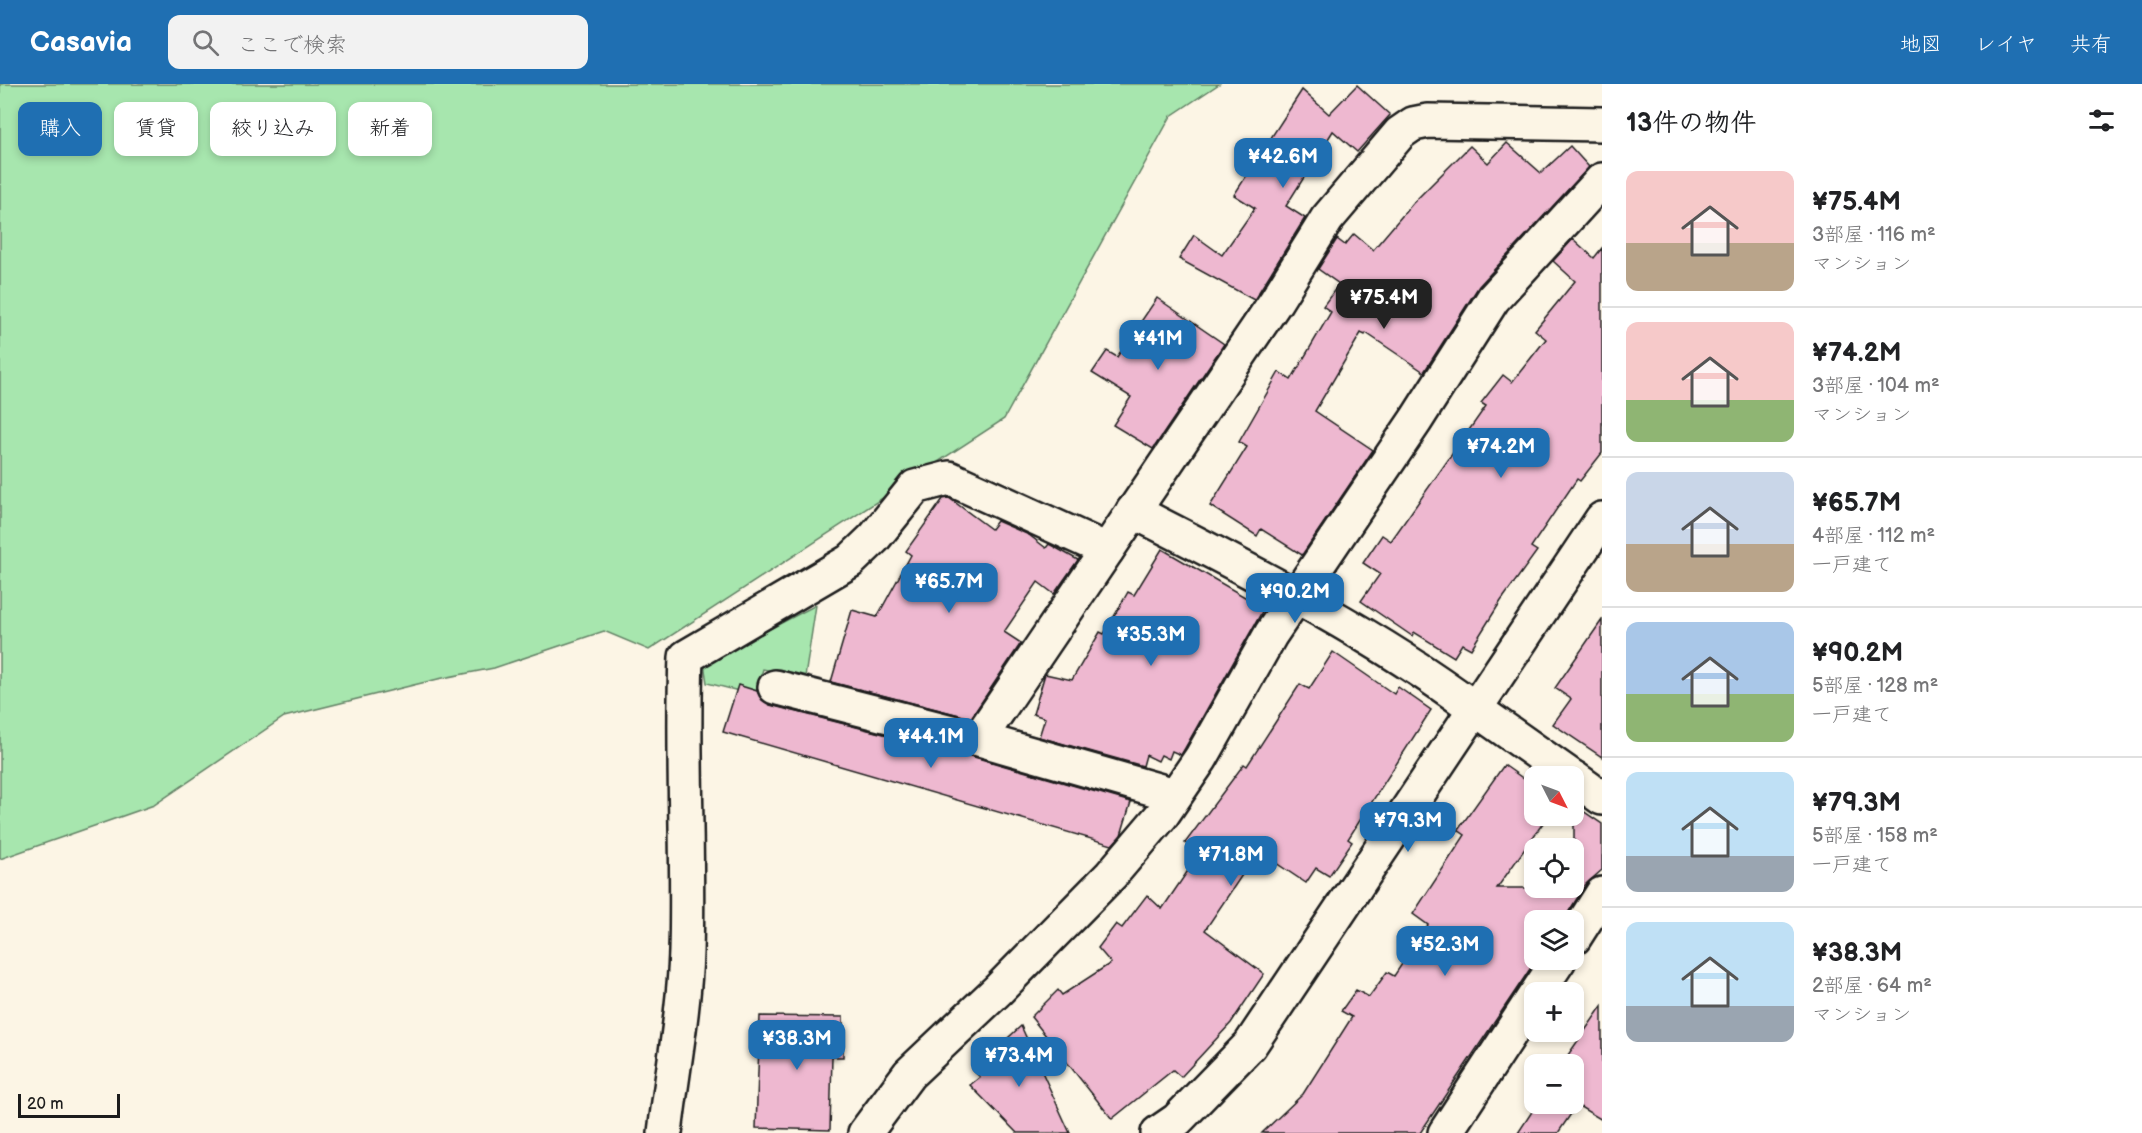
<!DOCTYPE html>
<html lang="ja">
<meta charset="utf-8">
<style>
body{margin:0;font-family:"Balsamiq Sans","Klee One",sans-serif;background:#f2f2f2;color:#202124;height:100vh;display:flex;flex-direction:column;font-size:22px;white-space:nowrap}
*{box-sizing:border-box;margin:0}
p{font-size:20px;color:#757577}
.icon{flex:none;width:33px;height:33px;fill:none;stroke:currentColor;stroke-width:2;stroke-linecap:round;stroke-linejoin:round}
.map{position:relative;flex:1;overflow:hidden}
.details{display:flex;flex-direction:column;background:#fff;width:540px}
.details>*{flex:none}
.banner{position:absolute;left:18px;top:18px;width:570px;height:54px;display:flex;gap:12px}
.needle{width:39px;rotate:132deg}
.controls{position:absolute;left:1524px;top:682px;display:grid;gap:12px}
.controls a{display:grid;place-items:center;width:60px;height:60px;border-radius:12px;background:#fff;box-shadow:0 3px 9px #0003;font-size:30px}
.scale{position:absolute;left:18px;bottom:15px;width:102px;box-sizing:border-box;padding-left:6px;border:3px solid #1c1c1c;border-top:0;font-size:16px;line-height:21px;white-space:nowrap;color:#1c1c1c;-webkit-text-stroke:4px #fcf5e5;paint-order:stroke}
.price{position:absolute;translate:-50% -51px;padding:0 14px;border-radius:12px;background:#1f6fb2;color:#fff;font-size:20px;line-height:39px;filter:drop-shadow(0 2px 3px #0008)}
.price::after{content:'';position:absolute;left:50%;top:36px;width:18px;height:14px;margin-left:-9px;background:inherit;clip-path:polygon(0 0,100% 0,50% 100%)}
.price.on{background:#222;color:#fff}
ul{padding:0;list-style:none}
li{display:flex;align-items:center;gap:18px;height:150px;padding:0 24px}
li+li{border-top:2px solid #e0e0e0}
li span{display:grid;place-items:center;flex:none;width:168px;height:120px;border-radius:12px;color:#555}
li>.icon{margin-inline-start:auto}
span .icon{width:72px;height:72px;fill:#fffc;stroke-width:1}
li b{font-size:26px}
h2{display:flex;justify-content:space-between;align-items:center;height:72px;padding:0 24px;font-size:26px}
.pill{padding:0 21px;border-radius:12px;background:#fff;box-shadow:0 3px 9px #0003;font-size:21px;line-height:54px}
.pill.on{background:#1f6fb2;color:#fff}
header{display:flex;align-items:center;gap:36px;box-sizing:border-box;height:84px;padding:0 30px;background:#1f6fb2;color:#fff}
header strong{font-size:28px}
nav{display:flex;gap:33px;margin-inline-start:auto;font-size:21px}
.search{width:420px;height:54px;background:#f2f2f2;display:flex;align-items:center;gap:15px;box-sizing:border-box;padding:0 21px;border-radius:12px;color:#757577;font-size:22px}
main{display:flex;flex:1;min-height:0}
.map>svg:first-child{display:block}
.green{fill:#a7e6ae;stroke:#628165;stroke-width:1.5}
.building{fill:#eeb8d0;stroke:#1c1c1c;stroke-width:1.5}
.lines{fill:none;stroke-linecap:round;stroke-linejoin:round}
.minor-casing{stroke:#1c1c1c;stroke-width:38}
.tertiary-casing{stroke:#1c1c1c;stroke-width:38}
.minor{stroke:#fcf5e5;stroke-width:33}
.tertiary{stroke:#fcf5e5;stroke-width:33}
</style>
<header>
<strong>Casavia</strong>
<div class="search"><svg class="icon" aria-label="search" viewBox="0 0 24 24"><circle cx="10" cy="10" r="6"/><path d="M15 15l6 6"/></svg>ここで検索</div>
<nav><a>地図</a><a>レイヤ</a><a>共有</a></nav>
</header>
<main>
<div class="map">
<svg width="1602" height="1049" viewBox="0 0 1602 1049">
<rect width="100%" height="100%" fill="#fcf5e5"/>
<filter id="ink" filterUnits="userSpaceOnUse"><feTurbulence type="fractalNoise" baseFrequency=".0167" numOctaves="2"/><feDisplacementMap in="SourceGraphic" scale="12" xChannelSelector="R" yChannelSelector="G"/><feConvolveMatrix kernelMatrix="1 2 1 2 8 2 1 2 1" color-interpolation-filters="sRGB"/></filter>
<g filter="url(#ink)">
<g class="green">
<polygon points="0,0 1219,0 1171,32 1004,335 649,566 604,547 494,584 438,595 284,633 154,721 0,775"/>
<polygon points="816,521 805,593 763,585 755,611 707,599 704,579"/>
</g>
<g class="building">
<polygon points="1357,1 1390,31 1357,68 1333,47 1286,122 1305,134 1254,216 1179,175 1194,151 1222,171 1255,124 1234,111 1302,6 1329,30"/>
<polygon points="1507,59 1541,89 1570,62 1589,83 1479,202 1424,288 1366,249 1365,251 1361,249 1315,327 1373,366 1302,471 1261,445 1257,452 1210,422 1247,363 1239,358 1279,288 1291,296 1331,228 1323,222 1339,200 1318,185 1337,155 1345,161 1354,150 1373,166 1413,119 1470,62 1488,79"/>
<polygon points="1573,155 1594,174 1602,164 1602,369 1580,397 1577,395 1531,463 1537,467 1501,517 1471,565 1462,560 1454,573 1414,548 1412,552 1361,517 1380,490 1363,479 1382,451 1391,457 1486,322 1481,319 1503,291 1512,298 1546,255 1535,246 1575,197 1553,177"/>
<polygon points="1157,214 1224,260 1153,365 1113,341 1131,313 1092,289 1107,267 1117,273"/>
<polygon points="949,414 991,445 997,437 1029,451 1046,464 1049,460 1078,476 1054,510 1038,498 1004,548 1021,559 971,634 831,598 852,526 877,533 911,471 906,467 943,415"/>
<polygon points="1162,465 1264,524 1185,664 1181,671 1172,667 1169,675 1161,671 1158,677 1146,671 1143,682 1039,653 1045,634 1033,630 1045,590 1072,596 1100,548 1104,550 1128,508 1134,511"/>
<polygon points="1602,536 1602,673 1553,640 1571,615 1555,604"/>
<polygon points="1333,568 1394,610 1398,603 1431,626 1348,755 1352,758 1329,792 1316,784 1306,799 1258,767 1205,846 1264,890 1231,939 1181,993 1173,986 1112,1035 1031,933 1058,906 1062,911 1111,879 1098,864 1116,840 1122,844 1147,811 1162,825 1200,769 1185,759 1244,680 1247,682 1300,600 1309,605"/>
<polygon points="738,601 757,607 762,616 770,621 974,673 1131,718 1121,751 1112,761 723,648"/>
<polygon points="1504,681 1534,702 1534,732 1548,732 1497,804 1574,804 1574,721 1602,740 1602,786 1586,800 1563,837 1534,837 1534,879 1420,1049 1262,1049 1303,1010 1352,933 1341,927 1356,906 1369,913 1387,888 1394,892 1428,841 1413,830 1465,751 1458,746"/>
<polygon points="1602,922 1602,1036 1577,1021 1558,1049 1518,1049 1537,1020 1574,1020 1574,981 1561,981"/>
<polygon points="760,932 843,933 843,973 832,973 830,1046 756,1044"/>
<polygon points="1021,942 1070,1049 1017,1049 970,1001 980,993 973,986"/>
</g>
<g class="lines">
<g class="minor-casing">
<g id="minor">
<path d="M1133,427C1250,487 1369,546 1474,624"/>
<polyline points="775,603 979,655 1175,711"/>
<polyline points="979,655 1276,217 1327,135 1400,49 1413,40 1428,37 1602,40"/>
<polyline points="1574,854 1602,810"/>
<polyline points="1537,909 1559,876"/>
<path d="M665,1049C672,989 684,928 686,868C689,770 682,671 686,573L850,477L874,454L915,403L949,394L1107,466"/>
<polyline points="865,1049 909,990 998,906 1111,791 1162,731 1201,674 1271,550 1416,336 1493,215 1602,96"/>
<polyline points="1445,1049 1534,913"/>
</g>
</g>
<g class="tertiary-casing">
<g id="tertiary">
<polyline points="1474,624 1572,693"/>
<polyline points="1574,694 1602,714"/>
<polyline points="1158,1049 1177,1036 1250,961 1602,435"/>
</g>
</g>
<use href="#minor" class="minor"/>
<use href="#tertiary" class="tertiary"/>
</g>
</g>
</svg>
<div class="controls">
<a><svg class="needle" viewBox="-14 -14 28 28"><path d="M0-13l5 13h-10z" fill="#e53935"/><path d="M0 13l5-13h-10z" fill="#757577"/></svg></a>
<a><svg class="icon" aria-label="locate" viewBox="0 0 24 24"><circle cx="12" cy="12" r="6"/><path d="M12 2v4M12 18v4M2 12h4M18 12h4"/></svg></a>
<a><svg class="icon" aria-label="layers" viewBox="0 0 24 24"><path d="M12 4l9 5-9 5-9-5zM3 14l9 5 9-5"/></svg></a>
<a>+</a>
<a>−</a>
</div>
<div class="scale">20 m</div>
<b class="price" style="left:1283px;top:105px">¥42.6M</b>
<b class="price on" style="left:1384px;top:246px">¥75.4M</b>
<b class="price" style="left:1158px;top:287px">¥41M</b>
<b class="price" style="left:1501px;top:395px">¥74.2M</b>
<b class="price" style="left:949px;top:530px">¥65.7M</b>
<b class="price" style="left:1295px;top:540px">¥90.2M</b>
<b class="price" style="left:1151px;top:583px">¥35.3M</b>
<b class="price" style="left:931px;top:685px">¥44.1M</b>
<b class="price" style="left:1408px;top:769px">¥79.3M</b>
<b class="price" style="left:1231px;top:803px">¥71.8M</b>
<b class="price" style="left:1445px;top:893px">¥52.3M</b>
<b class="price" style="left:797px;top:987px">¥38.3M</b>
<b class="price" style="left:1019px;top:1004px">¥73.4M</b>
<div class="banner">
<a class="pill on">購入</a>
<a class="pill">賃貸</a>
<a class="pill">絞り込み</a>
<a class="pill">新着</a>
</div>
</div>
<section class="details">
<h2>13件の物件<svg class="icon" aria-label="filters" viewBox="0 0 24 24"><path d="M4 7h16M4 17h16"/><circle cx="9" cy="7" r="2"/><circle cx="15" cy="17" r="2"/></svg></h2>
<ul>
<li><span style="background:linear-gradient(#f6c9c9 60%,#b9a48a 0)"><svg class="icon" aria-label="home" viewBox="0 0 24 24"><path d="M3 11l9-7 9 7M6 9v11h12V9"/></svg></span><div><b>¥75.4M</b><p>3部屋 · 116 m²</p><p>マンション</p></div></li>
<li><span style="background:linear-gradient(#f6c9c9 65%,#8fb573 0)"><svg class="icon" aria-label="home" viewBox="0 0 24 24"><path d="M3 11l9-7 9 7M6 9v11h12V9"/></svg></span><div><b>¥74.2M</b><p>3部屋 · 104 m²</p><p>マンション</p></div></li>
<li><span style="background:linear-gradient(#c9d6e8 60%,#b9a48a 0)"><svg class="icon" aria-label="home" viewBox="0 0 24 24"><path d="M3 11l9-7 9 7M6 9v11h12V9"/></svg></span><div><b>¥65.7M</b><p>4部屋 · 112 m²</p><p>一戸建て</p></div></li>
<li><span style="background:linear-gradient(#a9c7e8 60%,#8fb573 0)"><svg class="icon" aria-label="home" viewBox="0 0 24 24"><path d="M3 11l9-7 9 7M6 9v11h12V9"/></svg></span><div><b>¥90.2M</b><p>5部屋 · 128 m²</p><p>一戸建て</p></div></li>
<li><span style="background:linear-gradient(#bfe0f5 70%,#9aa5b1 0)"><svg class="icon" aria-label="home" viewBox="0 0 24 24"><path d="M3 11l9-7 9 7M6 9v11h12V9"/></svg></span><div><b>¥79.3M</b><p>5部屋 · 158 m²</p><p>一戸建て</p></div></li>
<li><span style="background:linear-gradient(#bfe0f5 70%,#9aa5b1 0)"><svg class="icon" aria-label="home" viewBox="0 0 24 24"><path d="M3 11l9-7 9 7M6 9v11h12V9"/></svg></span><div><b>¥38.3M</b><p>2部屋 · 64 m²</p><p>マンション</p></div></li>
</ul>
</section>
</main>
